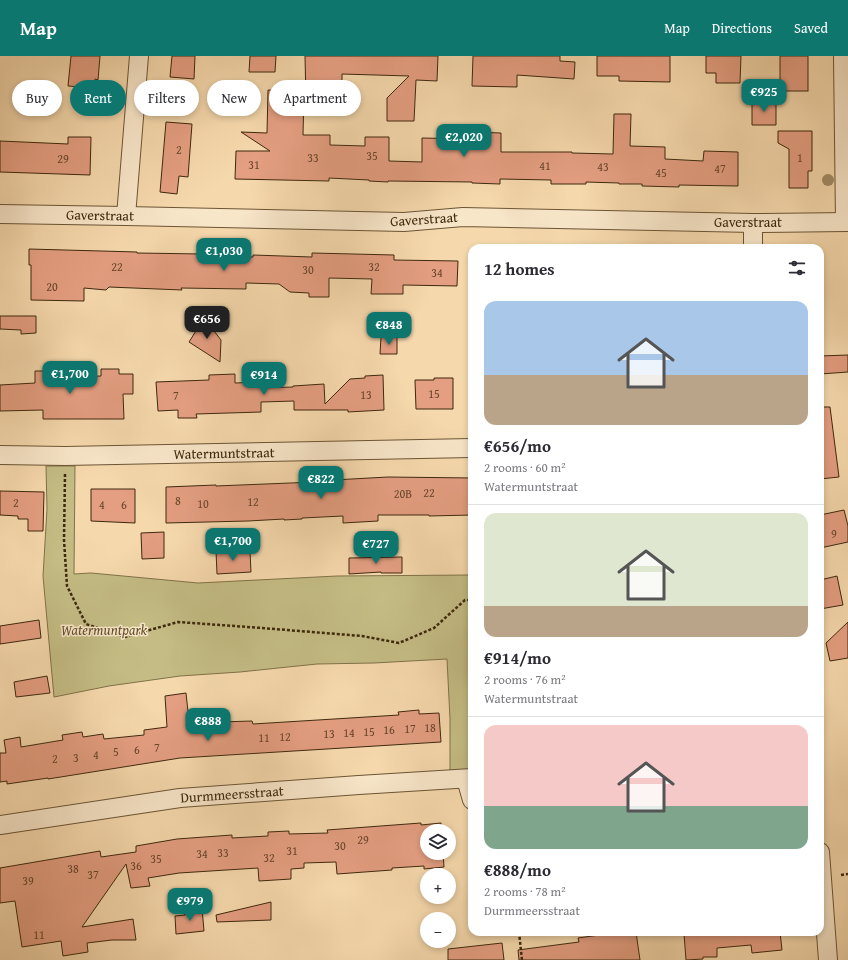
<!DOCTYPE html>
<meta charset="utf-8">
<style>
body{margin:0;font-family:"Gentium Book Plus",serif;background:#f2f2f3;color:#2b2b33;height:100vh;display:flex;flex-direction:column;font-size:15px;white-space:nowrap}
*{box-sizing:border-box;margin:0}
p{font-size:13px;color:#7c7c81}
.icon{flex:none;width:22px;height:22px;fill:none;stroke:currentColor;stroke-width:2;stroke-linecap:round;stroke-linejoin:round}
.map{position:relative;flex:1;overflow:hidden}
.drawer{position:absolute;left:468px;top:188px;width:356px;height:692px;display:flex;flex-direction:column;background:#fff;border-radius:12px;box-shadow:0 2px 6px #0003}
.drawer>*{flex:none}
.guide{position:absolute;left:12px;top:24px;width:380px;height:36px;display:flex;gap:8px}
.buttons{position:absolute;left:420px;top:768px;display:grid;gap:8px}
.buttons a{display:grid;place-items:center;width:36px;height:36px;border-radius:50%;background:#fff;box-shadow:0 2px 6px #0003;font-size:20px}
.price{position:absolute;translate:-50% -34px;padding:0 9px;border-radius:8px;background:#0f766e;color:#fff;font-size:13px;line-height:26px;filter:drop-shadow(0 1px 2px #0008)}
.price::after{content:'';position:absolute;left:50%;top:24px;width:12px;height:9px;margin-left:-6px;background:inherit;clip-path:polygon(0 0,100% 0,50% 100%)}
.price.current{background:#222;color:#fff}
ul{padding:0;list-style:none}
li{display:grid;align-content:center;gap:8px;height:212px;padding:0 16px}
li+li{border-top:1px solid #e1e1e2}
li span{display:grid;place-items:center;height:124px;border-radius:12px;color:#555}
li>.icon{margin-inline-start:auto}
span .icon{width:72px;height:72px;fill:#fffc;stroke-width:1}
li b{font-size:17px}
h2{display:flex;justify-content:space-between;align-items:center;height:48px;padding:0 16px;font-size:17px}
.pill{padding:0 14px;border-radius:18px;background:#fff;box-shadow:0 2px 6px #0003;font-size:14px;line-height:36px}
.pill.current{background:#0f766e;color:#fff}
header{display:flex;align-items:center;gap:24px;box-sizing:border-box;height:56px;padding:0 20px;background:#0f766e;color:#fff}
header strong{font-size:19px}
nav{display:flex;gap:22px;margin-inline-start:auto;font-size:14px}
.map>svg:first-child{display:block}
.green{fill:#c4bc84;stroke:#817248}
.building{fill:#e49e81;stroke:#3e290d}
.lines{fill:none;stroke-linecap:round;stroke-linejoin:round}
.street-casing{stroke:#6c5535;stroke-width:20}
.path{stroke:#3e290d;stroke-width:2.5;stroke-dasharray:3 2;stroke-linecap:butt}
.street{stroke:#f8e6c9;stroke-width:18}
.tree{fill:#a38c65}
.labels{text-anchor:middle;stroke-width:3;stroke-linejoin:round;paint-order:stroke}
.number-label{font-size:12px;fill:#68462a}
.street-label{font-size:14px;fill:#3e290d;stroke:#f8e6c9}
.park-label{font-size:14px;font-style:italic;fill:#604e2b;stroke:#f8e6c9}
</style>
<header>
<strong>Map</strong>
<nav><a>Map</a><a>Directions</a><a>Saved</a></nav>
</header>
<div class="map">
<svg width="848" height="904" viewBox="0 0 848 904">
<rect width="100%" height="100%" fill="#f5d8ac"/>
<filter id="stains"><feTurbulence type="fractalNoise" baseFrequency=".005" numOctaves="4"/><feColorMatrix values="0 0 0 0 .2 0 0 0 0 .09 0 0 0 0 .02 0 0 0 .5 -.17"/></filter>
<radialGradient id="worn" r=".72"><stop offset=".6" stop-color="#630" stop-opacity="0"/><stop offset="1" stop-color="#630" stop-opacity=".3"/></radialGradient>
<polygon class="green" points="46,410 75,410 74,518 91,517 198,527 337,520 472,519 472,716 450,715 450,663 447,603 374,607 317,608 240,616 180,620 109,630 54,641 43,520 47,453"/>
<g class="building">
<polygon points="71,0 100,0 98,24 95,23 94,32 68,30"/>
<polygon points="172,0 195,0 194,23 170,21"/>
<polygon points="250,0 276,0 275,16 249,16"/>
<polygon points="305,0 438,0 437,25 416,24 414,65 387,65 387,42 409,20 342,18 342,47 306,45"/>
<polygon points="473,0 560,0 560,5 575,6 574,23 517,19 517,31 472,30"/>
<polygon points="597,0 670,0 670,26 619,25 619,20 597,20"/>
<polygon points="706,0 741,0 740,27 716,27 716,17 706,17"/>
<rect x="780" y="0" width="28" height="35"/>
<polygon points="268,34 304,36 303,79 330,79 330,89 365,90 365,81 389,81 389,105 422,106 422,82 472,83 472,76 501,77 501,96 572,96 572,97 613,98 614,58 631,58 630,90 665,91 665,103 703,105 704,95 738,96 738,130 679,129 679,131 642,130 642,128 619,128 619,127 586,126 586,128 551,128 551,124 500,123 500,128 472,127 472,126 388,125 388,126 369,125 369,124 329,122 329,125 235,123 236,95 270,95 241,76 267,77"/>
<polygon points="776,44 776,69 752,69 752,45"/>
<polygon points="166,66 192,68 188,121 179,120 177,138 160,136"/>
<polygon points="778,75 812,75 812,115 808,115 808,132 789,132 789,93 778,87"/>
<polygon points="68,81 91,81 90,119 0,116 0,85 68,88"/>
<polygon points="29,193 137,196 137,197 202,198 202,201 253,201 253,199 312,201 312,197 394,199 394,204 458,205 457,230 403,229 403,238 371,238 372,223 329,222 329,241 309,241 309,237 290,236 279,228 246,227 246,233 181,232 182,234 109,231 106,234 84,232 84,245 31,244 31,209 29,209"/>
<polygon points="0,260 36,260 36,277 21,278 21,274 0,273"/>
<polygon points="204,262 221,284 220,306 189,286"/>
<polygon points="381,281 397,281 397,298 380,298"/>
<polygon points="848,299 848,316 820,318 820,300"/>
<polygon points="101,313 119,313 119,318 133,318 133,338 123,338 124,363 43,363 43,354 0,355 0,329 35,327 35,315 71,315 71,321 101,320"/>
<polygon points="235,318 235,327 260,326 260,332 293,331 293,330 324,328 325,348 350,323 365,322 365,320 383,319 384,354 348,356 348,354 294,354 294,345 261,346 261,356 196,358 197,362 178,362 178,354 158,355 156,326 209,324 209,319"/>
<polygon points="434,322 453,322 453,353 416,353 415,324 434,324"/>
<polygon points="820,351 830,351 839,421 820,423"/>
<polygon points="388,421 472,422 472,459 429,460 429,459 378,459 378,465 343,467 343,460 302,462 302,463 284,464 284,463 248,465 166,467 166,431 216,429 216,430 315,426 315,425"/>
<polygon points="91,433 135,433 135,467 91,465"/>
<polygon points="0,435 44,436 43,475 28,475 28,463 18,463 18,460 0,459"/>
<polygon points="844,454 848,470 848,486 820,492 820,459"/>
<polygon points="164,476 164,502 142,503 141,477"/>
<polygon points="231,494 231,497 250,496 251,516 217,518 216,495"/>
<polygon points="402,501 402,517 381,517 381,516 349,518 349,502"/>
<polygon points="837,520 843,549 820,553 820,524"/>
<polygon points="39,564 41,582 0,588 0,570"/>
<polygon points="848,566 848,602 830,605 826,587"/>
<polygon points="47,620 50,637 16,641 14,626"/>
<polygon points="186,637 189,665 212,663 212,664 220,664 220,666 252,665 253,668 399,659 398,656 419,654 419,658 439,657 441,686 180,702 48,723 48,722 7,728 7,725 0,726 0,697 6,697 4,684 20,681 21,691 63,684 62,679 82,676 83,681 103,678 104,683 144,679 144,674 167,671 165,640"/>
<polygon points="421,767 421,769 441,767 442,775 427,775 427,797 443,797 444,811 424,813 424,810 392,812 392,814 337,818 336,806 304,807 304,812 291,813 291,823 259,825 258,812 179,817 148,822 150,830 131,832 126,808 82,871 133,863 136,884 112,884 87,887 88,896 63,900 61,885 22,891 15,845 0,847 0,812 100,795 101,801 136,796 136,790 177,783 232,779 232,782 268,780 268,776 289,775 289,778 328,777 327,774"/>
<polygon points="271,846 271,864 217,866 216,859"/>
<polygon points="202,852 204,875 176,878 175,860 185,859 184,854"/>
<polygon points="621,876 636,876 640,904 519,904 518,894 579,886 578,882"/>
<polygon points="702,876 780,876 782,894 752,897 751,889 717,892 717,901 703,901 703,903 686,904 684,878"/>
<polygon points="502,887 504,904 448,904 448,893"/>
</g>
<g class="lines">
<g class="street-casing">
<g id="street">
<polyline points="843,0 845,166"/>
<polyline points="0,158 126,160 404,166 463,161 753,167 848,166"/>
<polyline points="126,160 139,0"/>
<polyline points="753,167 753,192"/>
<polyline points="0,399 65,400 472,392"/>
<polyline points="466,723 472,744"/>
<polyline points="0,769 180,742 359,729 472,722"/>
<polyline points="820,796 828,904"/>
</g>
</g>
<g class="path">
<polyline points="65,418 64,484 67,530 86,568 125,581 178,566 262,572 362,580 399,587 434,572 465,544 472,544"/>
<polyline points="841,819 848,818"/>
<polyline points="519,876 522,904"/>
</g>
<use href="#street" class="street"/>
</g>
<circle class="tree" cx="828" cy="124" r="6"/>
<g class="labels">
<g class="number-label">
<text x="179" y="98">2</text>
<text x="372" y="104">35</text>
<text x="313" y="106">33</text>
<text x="800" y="106">1</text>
<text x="63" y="107">29</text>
<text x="254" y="113">31</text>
<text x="545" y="114">41</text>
<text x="603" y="115">43</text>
<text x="720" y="117">47</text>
<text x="661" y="121">45</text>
<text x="117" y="215">22</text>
<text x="374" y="215">32</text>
<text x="308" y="218">30</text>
<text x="437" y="221">34</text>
<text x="52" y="235">20</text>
<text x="434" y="342">15</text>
<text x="366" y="343">13</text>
<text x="176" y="344">7</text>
<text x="429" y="441">22</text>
<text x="403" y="442">20B</text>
<text x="178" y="449">8</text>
<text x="253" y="450">12</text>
<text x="16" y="451">2</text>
<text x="203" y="452">10</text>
<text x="102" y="453">4</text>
<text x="124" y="453">6</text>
<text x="834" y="482">9</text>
<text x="430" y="676">18</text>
<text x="410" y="677">17</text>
<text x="389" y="678">16</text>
<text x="369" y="680">15</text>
<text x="349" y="681">14</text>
<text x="329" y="682">13</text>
<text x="285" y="685">12</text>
<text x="264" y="686">11</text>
<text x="157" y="696">7</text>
<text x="137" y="698">6</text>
<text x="116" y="700">5</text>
<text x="96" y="703">4</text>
<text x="76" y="706">3</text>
<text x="55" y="707">2</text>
<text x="363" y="788">29</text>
<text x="340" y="794">30</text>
<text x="292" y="799">31</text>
<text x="223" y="801">33</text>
<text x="202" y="802">34</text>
<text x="269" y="806">32</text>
<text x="156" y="807">35</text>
<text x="136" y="814">36</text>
<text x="73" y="817">38</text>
<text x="93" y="823">37</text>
<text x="28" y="829">39</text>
<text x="39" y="883">11</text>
</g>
<g class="street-label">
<text transform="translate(100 159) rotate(1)" y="5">Gaverstraat</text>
<text transform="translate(424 163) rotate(-4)" y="5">Gaverstraat</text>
<text x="748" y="171">Gaverstraat</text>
<text transform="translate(224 397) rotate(-1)" y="5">Watermuntstraat</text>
<text transform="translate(232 738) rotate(-4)" y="5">Durmmeersstraat</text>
</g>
<g class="park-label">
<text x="104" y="579">Watermuntpark</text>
</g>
</g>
<rect width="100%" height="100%" filter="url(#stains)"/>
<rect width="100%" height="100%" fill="url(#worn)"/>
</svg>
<div class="buttons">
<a><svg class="icon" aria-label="layers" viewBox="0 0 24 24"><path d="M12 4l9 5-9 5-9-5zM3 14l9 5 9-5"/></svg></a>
<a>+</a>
<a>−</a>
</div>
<b class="price" style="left:764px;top:57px">€925</b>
<b class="price" style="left:464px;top:102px">€2,020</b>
<b class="price" style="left:224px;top:216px">€1,030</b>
<b class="price current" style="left:207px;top:284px">€656</b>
<b class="price" style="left:389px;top:290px">€848</b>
<b class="price" style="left:70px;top:339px">€1,700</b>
<b class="price" style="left:264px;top:340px">€914</b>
<b class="price" style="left:321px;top:444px">€822</b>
<b class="price" style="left:233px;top:506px">€1,700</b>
<b class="price" style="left:376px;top:509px">€727</b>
<b class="price" style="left:208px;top:686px">€888</b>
<b class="price" style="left:190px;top:866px">€979</b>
<div class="guide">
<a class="pill">Buy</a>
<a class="pill current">Rent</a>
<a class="pill">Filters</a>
<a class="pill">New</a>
<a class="pill">Apartment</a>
</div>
<section class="drawer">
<h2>12 homes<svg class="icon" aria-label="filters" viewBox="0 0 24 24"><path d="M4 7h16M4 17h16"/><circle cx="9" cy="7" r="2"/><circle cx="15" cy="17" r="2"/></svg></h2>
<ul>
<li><span style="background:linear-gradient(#a9c7e8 60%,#b9a48a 0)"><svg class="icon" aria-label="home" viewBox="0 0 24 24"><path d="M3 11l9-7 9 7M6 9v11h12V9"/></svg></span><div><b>€656/mo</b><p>2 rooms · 60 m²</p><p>Watermuntstraat</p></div></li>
<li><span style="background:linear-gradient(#dfe7d0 75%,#b9a48a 0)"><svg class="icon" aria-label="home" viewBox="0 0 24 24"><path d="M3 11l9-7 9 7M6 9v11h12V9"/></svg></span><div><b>€914/mo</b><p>2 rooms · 76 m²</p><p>Watermuntstraat</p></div></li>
<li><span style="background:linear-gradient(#f6c9c9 65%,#7fa58c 0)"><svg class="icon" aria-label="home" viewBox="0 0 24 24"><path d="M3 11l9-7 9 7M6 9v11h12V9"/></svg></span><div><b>€888/mo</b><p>2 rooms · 78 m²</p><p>Durmmeersstraat</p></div></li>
</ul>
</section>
</div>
